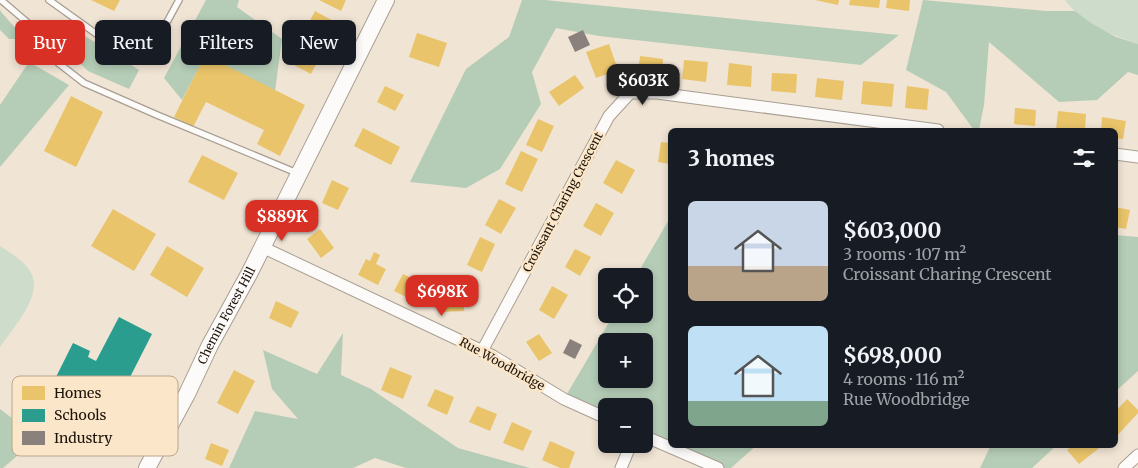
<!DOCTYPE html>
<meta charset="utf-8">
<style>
body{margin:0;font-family:Merriweather,serif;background:#242831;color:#f1f3f6;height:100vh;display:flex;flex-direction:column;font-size:19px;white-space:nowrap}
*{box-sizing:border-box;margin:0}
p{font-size:16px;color:#9ea1a6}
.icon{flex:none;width:28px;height:28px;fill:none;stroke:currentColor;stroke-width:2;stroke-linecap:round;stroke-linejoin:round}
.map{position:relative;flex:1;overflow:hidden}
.side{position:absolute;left:668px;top:128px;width:450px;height:320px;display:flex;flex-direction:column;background:#171b24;border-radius:8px;box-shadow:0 2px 8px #0003}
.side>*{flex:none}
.banner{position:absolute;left:15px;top:20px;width:475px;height:45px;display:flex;gap:10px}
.controls{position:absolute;left:598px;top:268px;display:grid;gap:10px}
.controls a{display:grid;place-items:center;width:55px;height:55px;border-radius:8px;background:#171b24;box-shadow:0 2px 8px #0003;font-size:25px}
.price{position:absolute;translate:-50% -42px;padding:0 11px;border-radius:10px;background:#d93025;color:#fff;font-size:16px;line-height:32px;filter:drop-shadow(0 1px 2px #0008)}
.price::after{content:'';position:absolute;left:50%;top:30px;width:15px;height:11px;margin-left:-8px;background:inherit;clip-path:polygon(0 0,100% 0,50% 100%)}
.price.active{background:#222;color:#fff}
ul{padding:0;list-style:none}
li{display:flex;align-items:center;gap:15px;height:125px;padding:0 20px}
li span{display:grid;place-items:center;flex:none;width:140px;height:100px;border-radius:8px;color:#555}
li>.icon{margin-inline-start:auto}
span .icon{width:60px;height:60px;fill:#fffc;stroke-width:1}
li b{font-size:21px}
h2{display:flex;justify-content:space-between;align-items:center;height:60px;padding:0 20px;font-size:21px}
.tag{padding:0 18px;border-radius:8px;background:#171b24;box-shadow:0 2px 8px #0003;font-size:18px;line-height:45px}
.tag.active{background:#d93025;color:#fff}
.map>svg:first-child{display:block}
.green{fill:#cedccb}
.forest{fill:#b5cdb7;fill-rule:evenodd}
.homes{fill:#e9c46a}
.schools{fill:#2a9d8f}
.industry{fill:#8a817c}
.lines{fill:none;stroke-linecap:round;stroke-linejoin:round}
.lane-casing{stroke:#a79e91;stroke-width:8}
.street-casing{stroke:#a79e91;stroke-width:13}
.secondary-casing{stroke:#a79e91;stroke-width:18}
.lane{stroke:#fdfbf9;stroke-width:5.5}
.street{stroke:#fdfbf9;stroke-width:11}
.secondary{stroke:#fdfbf9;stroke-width:16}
.labels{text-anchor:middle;stroke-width:5;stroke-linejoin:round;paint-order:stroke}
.street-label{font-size:12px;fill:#1c140a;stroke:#fbe6c9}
.key{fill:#fbe6c9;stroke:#b8a790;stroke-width:1}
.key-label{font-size:14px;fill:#1c140a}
</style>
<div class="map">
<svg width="1138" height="468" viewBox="0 0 1138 468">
<rect width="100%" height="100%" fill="#f0e4d4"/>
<g class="green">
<path d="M1065,0H1138V44C1112,35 1082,23 1065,0Z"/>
<path d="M0,246C10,253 23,260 30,271C45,294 13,328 0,347Z"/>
</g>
<g class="forest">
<polygon points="206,0 239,0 237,7 282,39 275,91 205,56 182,100 164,78"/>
<polygon points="522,0 545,0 899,35 861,65 599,36 556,28 532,72 541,104 500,169 466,188 410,182 466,69 509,37"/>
<polygon points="923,0 1046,11 1075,11 1091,23 1116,37 1138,44 1138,75 1128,72 1097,100 1059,102 989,42 984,105 979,130 974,130 946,92 906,70"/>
<polygon points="0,10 2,13 25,39 9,39 0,30"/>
<polygon points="66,24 139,70 129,89 88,71 54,38"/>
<polygon points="29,62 69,85 0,167 0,105"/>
<path d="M670,218V445H757L731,468H718L644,434V406H606V417L564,399L614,314H644V276H636ZM606,341H644V379H606Z"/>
<polygon points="1115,235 1138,237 1138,371 1115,392"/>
<polygon points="343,333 341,375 371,389 458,448 530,468 406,468 375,458 353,468 229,468 255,411 298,419 272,389 263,350 317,374"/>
<polygon points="0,409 38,438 3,468 0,468"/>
<polygon points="991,445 1057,445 1032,468 980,468"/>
</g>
<g class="homes">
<polygon points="91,0 120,0 114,11"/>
<polygon points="319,0 346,0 341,11"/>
<polygon points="815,0 839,0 838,5"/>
<polygon points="850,0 880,0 879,8 849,5"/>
<polygon points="887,0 910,0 909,11 886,8"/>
<polygon points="315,11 337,23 311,74 288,62"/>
<polygon points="417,33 447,43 439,67 409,57"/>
<polygon points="609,44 618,70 596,78 586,52"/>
<polygon points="205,55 305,105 280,156 257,144 264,130 206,102 193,127 174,117"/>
<polygon points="640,56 663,59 662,75 638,72"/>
<polygon points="684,60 708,62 706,82 682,79"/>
<polygon points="729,63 752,66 751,87 727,85"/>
<polygon points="772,73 797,74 796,93 771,91"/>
<polygon points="575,75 584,88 559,106 549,92"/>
<polygon points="817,78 844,81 842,100 815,97"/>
<polygon points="863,81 894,84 892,107 861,104"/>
<polygon points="385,86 404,95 395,111 377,102"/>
<polygon points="907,86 929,89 927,110 905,108"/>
<polygon points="71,96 103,112 76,167 44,151"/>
<polygon points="1015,108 1036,110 1035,126 1014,124"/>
<polygon points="1058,111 1086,114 1085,130 1056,130"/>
<polygon points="1102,117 1126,121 1123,139 1115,138 1115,130 1101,130"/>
<polygon points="538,119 554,126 542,152 526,145"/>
<polygon points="363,128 400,147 391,165 354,146"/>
<polygon points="661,142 670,143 670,164 658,162"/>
<polygon points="521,151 538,159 522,192 505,184"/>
<polygon points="202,155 238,173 224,200 188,182"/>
<polygon points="616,160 635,170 622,194 603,183"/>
<polygon points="332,180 349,188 338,210 322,203"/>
<polygon points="499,199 516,208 501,234 485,225"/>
<polygon points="596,203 614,213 601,236 583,226"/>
<polygon points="1115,207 1130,210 1126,229 1115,227"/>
<polygon points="113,209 156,234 134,271 91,246"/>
<polygon points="320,229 334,248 321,258 307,239"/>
<polygon points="480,237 495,244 482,272 467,265"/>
<polygon points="167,246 204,268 187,297 150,275"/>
<polygon points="575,249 591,257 580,276 565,267"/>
<polygon points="374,252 380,255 376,264 386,269 378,285 358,275 366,259 370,261"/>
<polygon points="403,274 425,285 416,302 394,291"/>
<polygon points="463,285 464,311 440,312 439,286"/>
<polygon points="552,286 568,295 554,319 539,310"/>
<polygon points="276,301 299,312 291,328 269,318"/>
<polygon points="539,334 552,353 539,361 526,342"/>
<polygon points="390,367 412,376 403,399 381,390"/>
<polygon points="234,370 255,381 238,414 217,403"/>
<polygon points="435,389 454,397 447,415 427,406"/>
<polygon points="1127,399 1138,410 1138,413 1115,438 1115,412"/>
<polygon points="477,406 497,414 490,431 469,422"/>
<polygon points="512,422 532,431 523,451 503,443"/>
<polygon points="550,441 575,452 569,468 560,468 542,460"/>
<polygon points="211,443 229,450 222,466 205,459"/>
<polygon points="1073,445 1103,445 1079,464 1067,450"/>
</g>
<polygon class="schools" points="119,317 152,334 126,385 124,384 117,396 114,395 105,413 66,393 69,389 54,381 73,343 90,351 88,357 96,361"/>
<g class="industry">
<polygon points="583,30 590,45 575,52 568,37"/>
<polygon points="570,339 582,345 575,359 563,353"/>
</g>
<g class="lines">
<g class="lane-casing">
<g id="lane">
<polyline points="1,0 34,28 57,62 84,83 157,115 297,173"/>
<polyline points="49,0 109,43 143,51 155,44 179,0"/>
</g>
</g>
<g class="street-casing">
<g id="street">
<polyline points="1115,154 1138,157"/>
<polyline points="262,247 493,356 564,399 606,418"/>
<polyline points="482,351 609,116 630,93 657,93 938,130"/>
<polyline points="644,436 718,468"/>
<polyline points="621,468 631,444"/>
<polyline points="1124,468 1138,455"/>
</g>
</g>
<g class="secondary-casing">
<g id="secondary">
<path id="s1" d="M147,468L187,394L210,345L249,274L386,0"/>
</g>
</g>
<use href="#lane" class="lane"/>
<use href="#street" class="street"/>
<use href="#secondary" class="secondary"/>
</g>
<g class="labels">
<g class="street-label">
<text transform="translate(563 202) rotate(-62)" y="4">Croissant Charing Crescent</text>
<text dy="4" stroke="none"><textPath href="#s1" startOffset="172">Chemin Forest Hill</textPath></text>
<text transform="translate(502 364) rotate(29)" y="4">Rue Woodbridge</text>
</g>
</g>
<rect x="12" y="376" width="166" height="80" rx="8" class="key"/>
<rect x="22" y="386" width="23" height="14" fill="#e9c46a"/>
<rect x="22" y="409" width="23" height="13" fill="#2a9d8f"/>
<rect x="22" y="431" width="23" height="14" fill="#8a817c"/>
<g class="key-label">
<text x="54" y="398">Homes</text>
<text x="54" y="420">Schools</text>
<text x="54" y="443">Industry</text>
</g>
</svg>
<div class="controls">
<a><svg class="icon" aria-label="locate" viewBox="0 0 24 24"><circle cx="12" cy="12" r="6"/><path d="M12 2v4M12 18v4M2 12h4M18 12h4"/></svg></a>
<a>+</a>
<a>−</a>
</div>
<b class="price active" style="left:643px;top:106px">$603K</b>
<b class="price" style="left:282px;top:242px">$889K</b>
<b class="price" style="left:442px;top:317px">$698K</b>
<div class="banner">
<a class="tag active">Buy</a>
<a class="tag">Rent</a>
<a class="tag">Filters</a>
<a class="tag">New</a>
</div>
<section class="side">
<h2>3 homes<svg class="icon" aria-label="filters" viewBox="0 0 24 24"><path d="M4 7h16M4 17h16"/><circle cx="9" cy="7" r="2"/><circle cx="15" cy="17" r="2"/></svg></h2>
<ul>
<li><span style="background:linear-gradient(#c9d6e8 65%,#b9a48a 0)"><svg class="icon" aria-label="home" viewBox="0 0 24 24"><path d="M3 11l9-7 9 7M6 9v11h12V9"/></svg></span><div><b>$603,000</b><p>3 rooms · 107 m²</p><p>Croissant Charing Crescent</p></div></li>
<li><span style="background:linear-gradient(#bfe0f5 75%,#7fa58c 0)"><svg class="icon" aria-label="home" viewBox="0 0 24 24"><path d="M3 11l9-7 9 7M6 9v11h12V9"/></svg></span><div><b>$698,000</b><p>4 rooms · 116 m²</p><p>Rue Woodbridge</p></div></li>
</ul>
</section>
</div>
